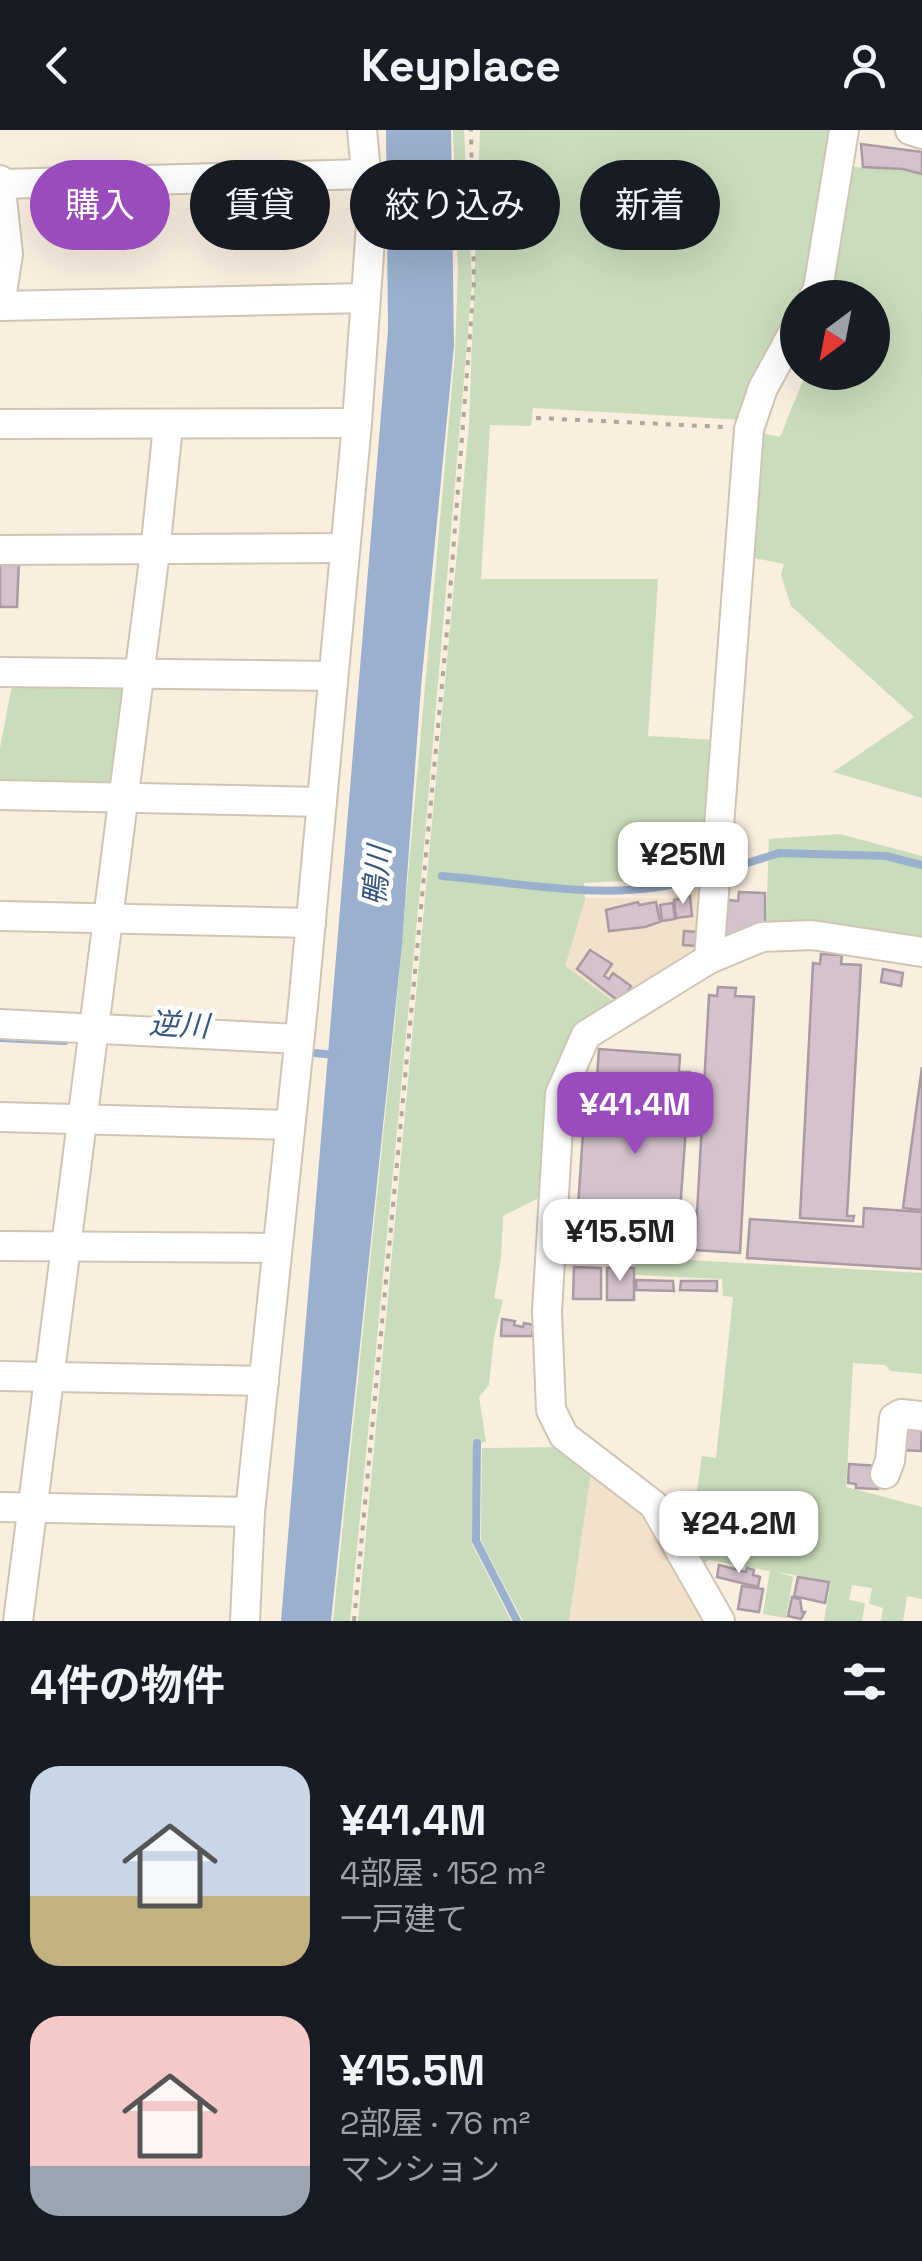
<!DOCTYPE html>
<html lang="ja">
<meta charset="utf-8">
<style>
body{margin:0;font-family:"Space Grotesk","Noto Sans JP",sans-serif;background:#20242c;color:#f1f3f6;height:100vh;display:flex;flex-direction:column;font-size:38px;white-space:nowrap}
*{box-sizing:border-box;margin:0}
p{font-size:32px;color:#9ea1a6}
.icon{flex:none;width:55px;height:55px;fill:none;stroke:currentColor;stroke-width:2;stroke-linecap:round;stroke-linejoin:round}
.map{position:relative;height:1491px;overflow:hidden}
.panel{display:flex;flex-direction:column;background:#171b24;flex:1}
.panel>*{flex:none}
.hud{position:absolute;left:30px;top:30px;width:862px;height:90px;display:flex;gap:20px}
.needle{width:65px;rotate:212deg}
.tools{position:absolute;left:780px;top:150px;display:grid;gap:20px}
.tools a{display:grid;place-items:center;width:110px;height:110px;border-radius:50%;background:#171b24;box-shadow:0 10px 40px #0002;font-size:50px}
.price{position:absolute;translate:-50% -85px;padding:0 22px;border-radius:20px;background:#fff;color:#222;font-size:32px;line-height:65px;filter:drop-shadow(0 2px 5px #0008)}
.price::after{content:'';position:absolute;left:50%;top:60px;width:30px;height:22px;margin-left:-15px;background:inherit;clip-path:polygon(0 0,100% 0,50% 100%)}
.price.on{background:#9a4bbc;color:#fff}
ul{padding:0;list-style:none}
li{display:flex;align-items:center;gap:30px;height:250px;padding:0 30px}
li span{display:grid;place-items:center;flex:none;width:280px;height:200px;border-radius:30px;color:#555}
li>.icon{margin-inline-start:auto}
span .icon{width:120px;height:120px;fill:#fffc;stroke-width:1}
li b{font-size:42px}
h2{display:flex;justify-content:space-between;align-items:center;height:120px;padding:0 30px;font-size:42px}
.pill{padding:0 35px;border-radius:45px;background:#171b24;box-shadow:0 10px 40px #0002;font-size:35px;line-height:90px}
.pill.on{background:#9a4bbc;color:#fff}
header{display:flex;justify-content:space-between;align-items:center;height:130px;padding:0 30px;background:#171b24;font-size:45px;font-weight:800}
.map>svg:first-child{display:block}
.built{fill:#f2e1cb}
.green{fill:#c9dcbb}
.water{fill:#9bb0ce}
.lines{fill:none;stroke-linecap:round;stroke-linejoin:round}
.stream{stroke:#9bb0ce;stroke-width:8}
.building{fill:#d4c2cd;stroke:#aa9aa4;stroke-width:2.5}
.minor-casing{stroke:#d0c4b5;stroke-width:32}
.path{stroke:#b1a79c;stroke-width:4;stroke-dasharray:5 8;stroke-linecap:butt}
.minor{stroke:#fff;stroke-width:28}
.labels{text-anchor:middle;stroke-width:9;stroke-linejoin:round;paint-order:stroke}
.water-label{font-size:30px;font-style:italic;fill:#375781;stroke:#fff}
</style>
<header><svg class="icon" aria-label="back" viewBox="0 0 24 24"><path d="M15 5l-7 7 7 7"/></svg>Keyplace<svg class="icon" aria-label="person" viewBox="0 0 24 24"><circle cx="12" cy="8" r="4"/><path d="M4 21q1-7 8-7t8 7"/></svg></header>
<div class="map">
<svg width="922" height="1491" viewBox="0 0 922 1491">
<rect width="100%" height="100%" fill="#faeedf"/>
<g class="built">
<polygon points="707,750 698,825 613,871 564,836 585,768 671,768"/>
<polygon points="591,1343 646,1381 710,1491 569,1491"/>
</g>
<g class="green">
<polygon points="453,0 464,0 472,154 424,717 350,1491 333,1491 395,891 455,223 458,142"/>
<polygon points="480,0 839,0 805,167 798,168 797,181 746,290 533,278 531,296 490,295 481,449 658,449 648,606 718,610 708,737 675,748 584,753 585,770 565,836 613,871 584,894 547,1070 537,1069 503,1086 501,1128 494,1168 503,1170 494,1207 489,1255 479,1267 486,1312 474,1313 472,1414 511,1491 358,1491 469,294"/>
<polygon points="852,37 903,39 922,44 922,668 833,642 914,587 791,476 781,445 784,434 745,426 756,302 780,307 806,243 872,242 872,168 832,167"/>
<polygon points="13,550 125,553 113,658 0,656 0,618"/>
<polygon points="840,704 922,726 922,816 766,794 769,709"/>
<polygon points="635,1127 922,1143 922,1244 891,1241 885,1235 853,1233 846,1357 922,1377 922,1469 907,1466 903,1491 881,1491 883,1478 869,1474 872,1458 852,1455 849,1470 865,1473 862,1491 824,1491 831,1451 777,1442 793,1447 786,1488 763,1484 770,1441 709,1430 702,1434 689,1416 702,1326 716,1328 733,1167 723,1166 722,1149 635,1145"/>
<polygon points="557,1317 591,1343 569,1491 523,1491 481,1411 482,1318"/>
</g>
<polygon class="water" points="386,0 451,0 454,216 421,557 402,815 331,1491 281,1491 388,200"/>
<g class="lines">
<g class="stream">
<polyline points="741,735 779,723 886,726 922,735"/>
<path d="M442,746C525,753 617,774 697,748"/>
<polyline points="0,908 65,911"/>
<polyline points="304,922 335,925"/>
<polyline points="477,1313 476,1411 517,1491"/>
</g>
</g>
<g class="building">
<polygon points="861,14 922,22 922,44 903,39 863,37"/>
<polygon points="0,429 19,430 17,477 0,477"/>
<polygon points="739,762 765,763 765,802 725,813 723,776 728,776 728,770 738,771"/>
<polygon points="690,766 692,786 676,788 674,770"/>
<polygon points="638,772 639,775 656,772 660,792 645,797 609,801 606,780"/>
<polygon points="673,773 675,789 662,791 660,775"/>
<polygon points="684,801 698,802 697,816 683,815"/>
<polygon points="590,820 612,834 604,846 609,849 613,843 631,856 625,866 617,870 577,839"/>
<polygon points="821,824 842,825 841,834 861,835 847,1086 854,1086 853,1091 800,1088 813,833 820,834"/>
<polygon points="883,839 903,843 901,856 881,852"/>
<polygon points="718,857 736,858 735,866 754,867 740,1123 695,1120 709,865 717,866"/>
<polygon points="599,919 680,925 679,942 690,942 680,1081 696,1082 693,1123 619,1118 618,1124 575,1121 584,988 594,989"/>
<polygon points="922,937 922,1080 903,1078"/>
<polygon points="864,1078 922,1082 922,1139 747,1128 750,1089 863,1097"/>
<polygon points="574,1137 601,1138 601,1169 573,1169"/>
<rect x="607" y="1138" width="27" height="32"/>
<polygon points="636,1150 673,1151 674,1161 636,1160"/>
<polygon points="681,1151 717,1151 717,1161 680,1160"/>
<polygon points="502,1189 515,1191 514,1195 523,1197 524,1193 534,1195 532,1206 501,1206"/>
<polygon points="900,1299 922,1300 921,1321 899,1320"/>
<polygon points="849,1334 879,1336 878,1359 856,1358 856,1354 848,1353"/>
<polygon points="719,1435 746,1442 747,1438 754,1440 753,1445 760,1447 758,1457 717,1447"/>
<polygon points="798,1447 829,1452 825,1473 794,1466"/>
<polygon points="742,1456 763,1459 759,1482 738,1479"/>
<polygon points="792,1467 800,1469 802,1482 805,1482 801,1489 788,1486"/>
</g>
<g class="lines">
<g class="minor-casing">
<g id="minor">
<polyline points="910,0 922,4"/>
<polyline points="0,50 8,124 0,176"/>
<polyline points="1,54 367,44"/>
<polyline points="813,168 818,159 844,0"/>
<polyline points="0,176 366,168"/>
<polyline points="0,294 357,293"/>
<polyline points="0,420 345,418"/>
<polyline points="0,542 333,546"/>
<polyline points="0,665 322,672"/>
<polyline points="0,786 311,793"/>
<polyline points="709,829 749,299 763,258 798,194"/>
<polyline points="0,894 299,909"/>
<polyline points="0,987 290,995"/>
<polyline points="0,1116 277,1118"/>
<polyline points="0,1246 264,1251"/>
<polyline points="885,1344 890,1331 894,1288 901,1284 922,1286"/>
<polyline points="0,1377 250,1382"/>
<polyline points="18,1491 155,422 168,296"/>
<polyline points="245,1491 250,1382 303,876 357,293 371,95 362,0"/>
<polyline points="720,1491 654,1375 564,1306 551,1280 547,1181 560,964 586,905 709,829 762,807 812,805 922,822"/>
</g>
</g>
<g class="path">
<polyline points="536,288 724,297"/>
<polyline points="354,1491 447,501 474,152 471,0"/>
</g>
<use href="#minor" class="minor"/>
</g>
<g class="labels">
<g class="water-label">
<text transform="translate(377 746) rotate(-85)" y="10">鴨川</text>
<text transform="translate(179 895) rotate(3)" y="10">逆川</text>
</g>
</g>
</svg>
<div class="tools">
<a><svg class="needle" viewBox="-14 -14 28 28"><path d="M0-13l5 13h-10z" fill="#e53935"/><path d="M0 13l5-13h-10z" fill="#9ea1a6"/></svg></a>
</div>
<b class="price" style="left:683px;top:777px">¥25M</b>
<b class="price on" style="left:635px;top:1027px">¥41.4M</b>
<b class="price" style="left:620px;top:1154px">¥15.5M</b>
<b class="price" style="left:739px;top:1446px">¥24.2M</b>
<div class="hud">
<a class="pill on">購入</a>
<a class="pill">賃貸</a>
<a class="pill">絞り込み</a>
<a class="pill">新着</a>
</div>
</div>
<section class="panel">
<h2>4件の物件<svg class="icon" aria-label="filters" viewBox="0 0 24 24"><path d="M4 7h16M4 17h16"/><circle cx="9" cy="7" r="2"/><circle cx="15" cy="17" r="2"/></svg></h2>
<ul>
<li><span style="background:linear-gradient(#c9d6e8 65%,#c2b280 0)"><svg class="icon" aria-label="home" viewBox="0 0 24 24"><path d="M3 11l9-7 9 7M6 9v11h12V9"/></svg></span><div><b>¥41.4M</b><p>4部屋 · 152 m²</p><p>一戸建て</p></div></li>
<li><span style="background:linear-gradient(#f6c9c9 75%,#9aa5b1 0)"><svg class="icon" aria-label="home" viewBox="0 0 24 24"><path d="M3 11l9-7 9 7M6 9v11h12V9"/></svg></span><div><b>¥15.5M</b><p>2部屋 · 76 m²</p><p>マンション</p></div></li>
</ul>
</section>
